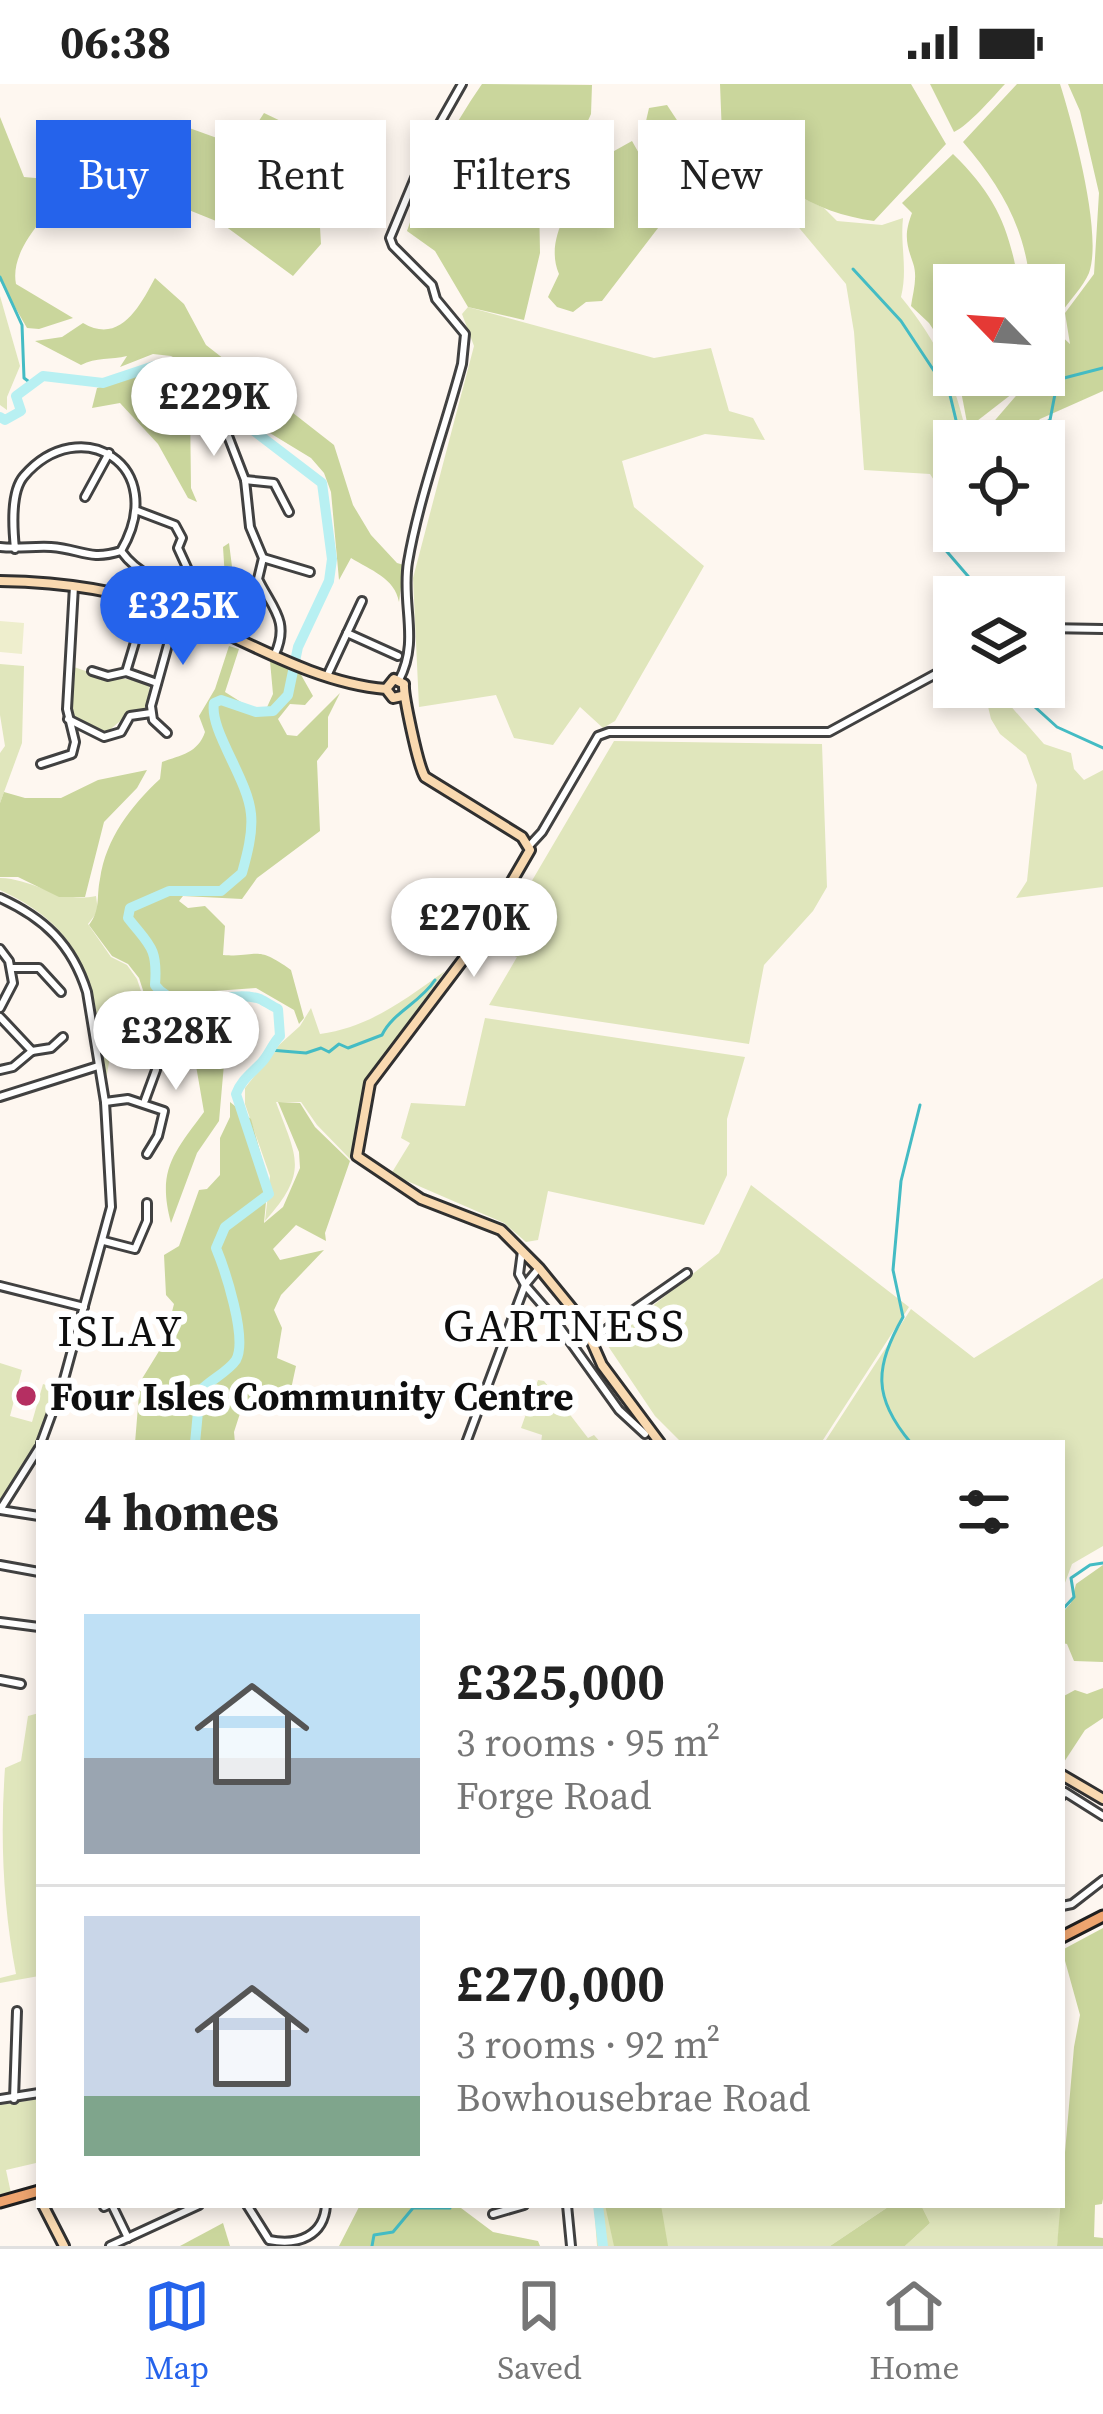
<!DOCTYPE html>
<meta charset="utf-8">
<style>
body{margin:0;font-family:"Source Serif 4",serif;background:#f2f2f2;color:#222;height:100vh;display:flex;flex-direction:column;font-size:45px;white-space:nowrap}
*{box-sizing:border-box;margin:0}
p{font-size:39px;color:#767676}
.icon{flex:none;width:66px;height:66px;fill:none;stroke:currentColor;stroke-width:2;stroke-linecap:round;stroke-linejoin:round}
.map{position:relative;flex:1;overflow:hidden}
.side{position:absolute;left:36px;top:1356px;width:1029px;height:768px;display:flex;flex-direction:column;background:#fff;border-radius:0px;box-shadow:0 6px 18px #0003}
.side>*{flex:none}
.hud{position:absolute;left:36px;top:36px;width:1032px;height:108px;display:flex;gap:24px}
.needle{width:78px;rotate:295deg}
.fabs{position:absolute;left:933px;top:180px;display:grid;gap:24px}
.fabs a{display:grid;place-items:center;width:132px;height:132px;border-radius:0px;background:#fff;box-shadow:0 6px 18px #0003;font-size:60px}
.price{position:absolute;translate:-50% -102px;padding:0 27px;border-radius:42px;background:#fff;color:#222;font-size:39px;line-height:78px;filter:drop-shadow(0 3px 6px #0008)}
.price::after{content:'';position:absolute;left:50%;top:72px;width:36px;height:27px;margin-left:-18px;background:inherit;clip-path:polygon(0 0,100% 0,50% 100%)}
.price.active{background:#2563eb;color:#fff}
ul{padding:0;list-style:none}
li{display:flex;align-items:center;gap:36px;height:300px;padding:0 48px}
li+li{border-top:3px solid #e0e0e0}
li span{display:grid;place-items:center;flex:none;width:336px;height:240px;border-radius:0px;color:#555}
li>.icon{margin-inline-start:auto}
span .icon{width:144px;height:144px;fill:#fffc;stroke-width:1}
li b{font-size:51px}
h2{display:flex;justify-content:space-between;align-items:center;height:144px;padding:0 48px;font-size:51px}
.tag{padding:0 42px;border-radius:0px;background:#fff;box-shadow:0 6px 18px #0003;font-size:42px;line-height:108px}
.tag.active{background:#2563eb;color:#fff}
.status{display:flex;justify-content:space-between;align-items:center;height:84px;padding:0 60px;background:#fff;direction:ltr}
.status svg{height:33px;fill:currentColor}
.menu{display:flex;justify-content:space-around;align-items:center;height:168px;border-top:3px solid #e0e0e0;background:#fff;font-size:33px;color:#767676}
.menu a{display:grid;justify-items:center;gap:6px}
.menu .active{color:#2563eb}
.map>svg:first-child{display:block}
.green{fill:#e0e6bc}
.forest{fill:#cad69c}
.pitch{fill:#eeeecd}
.lines{fill:none;stroke-linecap:round;stroke-linejoin:round}
.stream{stroke:#44bcc4;stroke-width:3}
.river{stroke:#b8f0f2;stroke-width:10}
.street-casing{stroke:#414141;stroke-width:12}
.secondary-casing{stroke:#303030;stroke-width:14}
.primary-casing{stroke:#1f1f1f;stroke-width:15}
.street{stroke:#fff;stroke-width:6}
.secondary{stroke:#f9d9b0;stroke-width:8}
.primary{stroke:#efa56f;stroke-width:9}
.poi-dot{fill:#b52f62;stroke:#fff;stroke-width:4.5}
.labels{text-anchor:middle;stroke-width:12;stroke-linejoin:round;paint-order:stroke}
.poi-label{font-size:39px;font-weight:bold;fill:#0e0e0e;stroke:#fff;text-anchor:start}
.neighbourhood-label{font-size:42px;letter-spacing:3px;fill:#0e0e0e;stroke:#fff}
.quarter-label{font-size:45px;letter-spacing:3px;fill:#0e0e0e;stroke:#fff}
</style>
<div class="status"><b>06:38</b><svg viewBox="0 0 49 12"><path d="M0 12V9h3v3zM5 12V6h3v6zM10 12V3h3v9zM15 12V0h3v12zM26 1h20v11H26zM47 4h2v5h-2z"/></svg></div>
<div class="map">
<svg width="1103" height="2162" viewBox="0 0 1103 2162">
<rect width="100%" height="100%" fill="#fef7f0"/>
<g class="green">
<path d="M740,46H750L790,90L785,106L824,124L837,137L882,141L903,134C900,162 908,185 901,213C940,261 955,297 968,357H954V420L951,423L930,390L864,386L854,248L846,200L780,121L675,138L704,70Z"/>
<polygon points="0,212 20,282 7,313 7,326 0,321"/>
<polygon points="468,223 654,274 711,264 729,327 753,334 765,356 705,350 622,377 634,423 704,482 615,637 603,644 580,623 553,661 514,654 496,611 419,623 413,494 474,262 462,230"/>
<polygon points="0,580 24,582 22,659 0,719 0,669 5,662 0,631"/>
<path d="M74,583C99,593 124,593 150,600L146,626L125,633L106,649L71,633Z"/>
<polygon points="985,610 1008,619 1044,660 1071,669 1074,685 1084,696 1103,686 1103,803 1016,814 1027,797 1037,701 1026,671 1000,650 991,635"/>
<polygon points="614,657 822,660 827,803 813,827 764,881 749,960 489,921 517,873 493,863"/>
<path d="M0,794C36,795 58,820 96,812L98,827L88,840L111,873L127,881L137,895L152,940L159,945L111,968L106,995C95,906 90,847 0,806Z"/>
<path d="M445,887L366,996L350,1075L317,1041L301,1018H276C296,1073 310,1087 265,1137L270,1092L245,1020V1004L279,961L300,942L311,924L320,950C370,943 404,916 445,887Z"/>
<polygon points="485,934 745,973 727,1035 727,1091 704,1141 548,1107 538,1156 526,1158 504,1139 391,1090 410,1059 401,1054 411,1019 465,1022"/>
<polygon points="751,1101 909,1223 821,1359 682,1359 655,1332 606,1259 719,1169"/>
<polygon points="1103,1194 1103,1462 1072,1480 1062,1507 1062,1359 824,1359 911,1225 974,1274"/>
<polygon points="0,1279 22,1286 10,1332 32,1338 43,1300 57,1305 35,1365 0,1417"/>
<polygon points="538,1296 544,1297 588,1354 594,1351 601,1359 541,1359 542,1351 521,1344"/>
<path d="M39,1629V1892L0,1899V1894L16,1890C3,1822 0,1753 5,1684L21,1677L28,1632Z"/>
<polygon points="39,2015 39,2087 36,2079 6,2086 11,2109 0,2110 0,2021"/>
<polygon points="594,2121 891,2121 830,2162 597,2162"/>
<polygon points="921,2121 1062,2121 1057,2162 905,2162 930,2139"/>
</g>
<g class="forest">
<path d="M482,0L592,1L591,30L577,61L539,115L540,169L524,236L468,223L435,167L407,147C424,95 451,45 482,0Z"/>
<path d="M720,0H911L946,60L874,137C844,133 816,123 789,106L798,89L751,42L739,41L722,51Z"/>
<path d="M930,0H1005C993,13 968,42 954,48Z"/>
<path d="M1017,0H1060C1073,41 1103,150 1089,189C1083,203 1069,217 1061,229L1044,221V201L1030,200C1025,143 1000,101 963,58Z"/>
<polygon points="1068,0 1103,0 1103,307 1040,335 1017,357 971,357 972,350 990,342 1034,291 1044,291 1044,271 1055,246 1070,260 1065,229 1094,190 1099,109 1080,27"/>
<polygon points="667,21 696,65 679,107 674,108 641,59 649,24"/>
<polygon points="264,29 335,63 321,98 325,133 320,143 321,160 293,192 221,139 107,93 130,76 167,36 242,63"/>
<path d="M0,33L24,93L70,97L73,101C50,127 9,164 16,200L73,234L39,245L27,244L0,197Z"/>
<path d="M632,57L666,117L668,131L602,217L586,218L573,228L557,223L548,213L559,190C545,157 569,128 579,96L591,103L581,91L598,76Z"/>
<path d="M953,70C996,112 1009,143 1019,201H954V277L929,239L911,222C913,208 918,193 913,179C906,159 904,150 912,129L902,119Z"/>
<path d="M155,194L184,220L206,261L334,361L353,421L371,451L397,479L404,481L399,518C395,494 370,486 351,474L339,496L331,408L324,389L311,374L260,343L185,279L171,272L153,270L120,283L127,272C111,276 96,273 81,281L35,257L62,253L83,239C120,261 140,222 155,194Z"/>
<polygon points="153,285 174,294 181,292 190,321 191,404 197,418 188,414 158,360 120,319 92,324 97,304"/>
<polygon points="958,291 1025,291 1017,306 968,344"/>
<polygon points="229,459 237,522 246,546 233,540 227,526 223,463"/>
<path d="M229,562L239,565L225,608L263,632L273,610L270,577L300,589L313,612L305,621L290,620L278,635L287,651L297,652L340,609L328,633V663L317,677L320,747L257,794L242,815L183,812L179,817L188,824L205,822L225,842L223,871C260,874 254,860 291,886L304,934L299,940L294,926L256,904L200,908L206,932L223,947L226,958L211,961L224,980L219,1037L197,1069L171,1139C157,1086 173,1070 204,1028L194,970L179,951L154,940L139,894L128,880L112,872L89,841C101,825 96,814 100,795C106,754 131,722 160,695L162,678C181,671 198,669 205,648L199,632L215,605Z"/>
<polygon points="147,686 137,704 104,738 85,813 59,813 18,793 0,793 0,719 4,708 25,714 61,714 98,696"/>
<polygon points="230,1018 251,1035 268,1096 264,1139 283,1123 300,1084 299,1068 278,1018 300,1019 315,1043 350,1077 325,1149 326,1157 296,1141 273,1165 280,1176 324,1166 281,1211 274,1226 282,1244 277,1274 296,1282 288,1319 243,1320 234,1348 235,1359 135,1359 140,1298 164,1259 174,1220 166,1211 164,1171 179,1162 199,1106 207,1105 220,1091 220,1054 230,1033"/>
<polygon points="1103,1481 1103,1578 1074,1577 1067,1560 1062,1559 1062,1529 1071,1519 1076,1500"/>
<polygon points="1103,1604 1103,1634 1085,1646 1064,1678 1062,1613 1075,1606 1087,1610"/>
<polygon points="1103,1844 1103,2115 1102,2120 1095,2121 1094,2153 1103,2154 1103,2162 1057,2162 1074,1963 1080,1931 1062,1866"/>
<polygon points="360,2121 457,2121 493,2148 538,2157 540,2162 339,2162"/>
<polygon points="605,2121 661,2121 668,2162 614,2162"/>
<polygon points="891,2121 921,2121 930,2139 905,2162 830,2162"/>
<polygon points="223,2139 230,2162 180,2162"/>
</g>
<polygon class="pitch" points="0,537 24,539 22,570 0,568"/>
<g class="lines">
<g class="stream">
<polyline points="853,185 901,237 950,311 961,357"/>
<polyline points="0,193 22,241 24,294 32,300"/>
<polyline points="1030,357 1033,346 1050,336 1055,310 1064,294 1103,284"/>
<polyline points="954,428 936,455 986,513"/>
<polyline points="1013,603 1057,643 1103,664"/>
<path d="M270,966L306,969L321,964L329,968L339,960L348,964L382,951C393,928 420,919 435,896"/>
<path d="M911,1359C872,1313 875,1283 903,1233L893,1186L901,1097L920,1021"/>
<polyline points="1062,1526 1074,1513 1071,1494 1090,1481 1103,1479"/>
<polyline points="372,2162 374,2151 393,2148 413,2124 450,2124"/>
</g>
<g class="river">
<path d="M0,333L5,336L21,327L16,312L43,292L103,299L157,281L177,288L322,399L332,475L329,497L298,563L288,611L273,627L256,628L221,616L214,619C209,646 248,695 251,730C253,749 247,771 242,789L221,807H169L130,824L128,834C149,861 158,863 155,901C178,933 228,904 260,915C266,918 272,922 278,925L280,952C272,960 270,969 262,978C251,990 242,995 236,1010L269,1110L225,1143L216,1164C225,1186 248,1255 236,1276C228,1288 210,1296 200,1307L195,1359"/>
<polyline points="598,2121 603,2162"/>
</g>
<g class="street-casing">
<g id="street">
<path d="M223,339L245,396L250,443L263,474L258,495C272,524 290,537 275,570"/>
<polyline points="245,396 274,399 289,428"/>
<polyline points="85,413 109,369"/>
<path d="M0,463C17,465 34,462 51,463C81,465 89,477 121,467C171,381 80,327 24,392C10,408 13,445 15,465"/>
<path d="M121,467C138,490 159,498 187,502L189,488L178,464L182,454L175,441L138,427"/>
<polyline points="263,474 310,488"/>
<polyline points="1044,544 1103,545"/>
<polyline points="347,549 398,572"/>
<polyline points="92,587 108,592 126,588 157,599"/>
<polyline points="126,588 135,558"/>
<polyline points="327,592 362,517"/>
<path d="M399,596C420,556 401,521 408,478C419,413 445,344 462,280L465,250L436,215L432,201L393,162L390,154L432,53L462,0"/>
<polyline points="68,635 104,653 121,648 130,632 151,629"/>
<polyline points="167,649 153,636 151,622 177,528"/>
<polyline points="41,680 72,670 75,658 67,625 74,502"/>
<polyline points="530,761 542,748 598,652 609,648 829,648 954,580"/>
<path d="M0,814C44,834 72,860 87,908L105,1018L111,1123L63,1299L41,1359"/>
<polyline points="0,865 9,877 13,899 0,924"/>
<polyline points="11,884 39,884 61,908"/>
<polyline points="0,933 32,967"/>
<polyline points="32,967 51,964 63,953"/>
<polyline points="0,986 13,983 32,967"/>
<polyline points="0,1013 98,982"/>
<polyline points="145,1016 156,986"/>
<polyline points="105,1018 128,1015 164,1027 158,1052 147,1070"/>
<polyline points="104,1157 135,1165 147,1137 147,1119"/>
<polyline points="522,1167 519,1190 525,1201 551,1231 619,1326 645,1350"/>
<polyline points="0,1202 84,1223"/>
<polyline points="591,1256 687,1189"/>
<polyline points="466,1359 525,1201 539,1184"/>
<polyline points="39,1364 0,1426 39,1432"/>
<polyline points="0,1481 39,1488"/>
<polyline points="0,1538 39,1543"/>
<polyline points="0,1596 21,1600"/>
<polyline points="1062,1712 1065,1708 1103,1732"/>
<polyline points="1062,1822 1072,1820 1103,1796"/>
<polyline points="0,2015 39,2009"/>
<polyline points="14,2015 17,1927"/>
<polyline points="112,2121 128,2154"/>
<path d="M247,2121L269,2156C298,2162 324,2152 326,2121"/>
<polyline points="567,2121 571,2162"/>
<polyline points="104,2123 108,2121"/>
<polyline points="493,2130 524,2121"/>
<polyline points="110,2162 199,2121"/>
</g>
</g>
<g class="secondary-casing">
<g id="secondary">
<path d="M0,497C60,498 119,505 175,527C243,554 312,599 386,605L393,614L402,612"/>
<path d="M386,605L394,595L404,600C403,610 418,682 425,693L522,753L530,766L478,856L370,999L357,1072L421,1115L501,1146L539,1184L583,1238L602,1281L660,1359"/>
<polyline points="1062,1691 1103,1715"/>
<polyline points="43,2121 64,2162"/>
</g>
</g>
<g class="primary-casing">
<g id="primary">
<polyline points="1062,1853 1103,1832"/>
<polyline points="0,2118 39,2107"/>
</g>
</g>
<use href="#street" class="street"/>
<use href="#secondary" class="secondary"/>
<use href="#primary" class="primary"/>
</g>
<circle class="poi-dot" cx="26" cy="1312" r="12"/>
<g class="labels">
<g class="poi-label">
<text x="50" y="1326">Four Isles Community Centre</text>
</g>
<g class="neighbourhood-label">
<text x="121" y="1262">ISLAY</text>
</g>
<g class="quarter-label">
<text x="565" y="1257">GARTNESS</text>
</g>
</g>
</svg>
<div class="fabs">
<a><svg class="needle" viewBox="-14 -14 28 28"><path d="M0-13l5 13h-10z" fill="#e53935"/><path d="M0 13l5-13h-10z" fill="#767676"/></svg></a>
<a><svg class="icon" aria-label="locate" viewBox="0 0 24 24"><circle cx="12" cy="12" r="6"/><path d="M12 2v4M12 18v4M2 12h4M18 12h4"/></svg></a>
<a><svg class="icon" aria-label="layers" viewBox="0 0 24 24"><path d="M12 4l9 5-9 5-9-5zM3 14l9 5 9-5"/></svg></a>
</div>
<b class="price" style="left:214px;top:375px">£229K</b>
<b class="price active" style="left:183px;top:584px">£325K</b>
<b class="price" style="left:474px;top:896px">£270K</b>
<b class="price" style="left:176px;top:1009px">£328K</b>
<div class="hud">
<a class="tag active">Buy</a>
<a class="tag">Rent</a>
<a class="tag">Filters</a>
<a class="tag">New</a>
</div>
<section class="side">
<h2>4 homes<svg class="icon" aria-label="filters" viewBox="0 0 24 24"><path d="M4 7h16M4 17h16"/><circle cx="9" cy="7" r="2"/><circle cx="15" cy="17" r="2"/></svg></h2>
<ul>
<li><span style="background:linear-gradient(#bfe0f5 60%,#9aa5b1 0)"><svg class="icon" aria-label="home" viewBox="0 0 24 24"><path d="M3 11l9-7 9 7M6 9v11h12V9"/></svg></span><div><b>£325,000</b><p>3 rooms · 95 m²</p><p>Forge Road</p></div></li>
<li><span style="background:linear-gradient(#c9d6e8 75%,#7fa58c 0)"><svg class="icon" aria-label="home" viewBox="0 0 24 24"><path d="M3 11l9-7 9 7M6 9v11h12V9"/></svg></span><div><b>£270,000</b><p>3 rooms · 92 m²</p><p>Bowhousebrae Road</p></div></li>
</ul>
</section>
</div>
<nav class="menu">
<a class="active"><svg class="icon" aria-label="map" viewBox="0 0 24 24"><path d="M3 6l6-2 6 2 6-2v14l-6 2-6-2-6 2zM9 4v14M15 6v14"/></svg>Map</a>
<a><svg class="icon" aria-label="saved" viewBox="0 0 24 24"><path d="M7 4h10v16l-5-4-5 4z"/></svg>Saved</a>
<a><svg class="icon" aria-label="home" viewBox="0 0 24 24"><path d="M3 11l9-7 9 7M6 9v11h12V9"/></svg>Home</a>
</nav>
